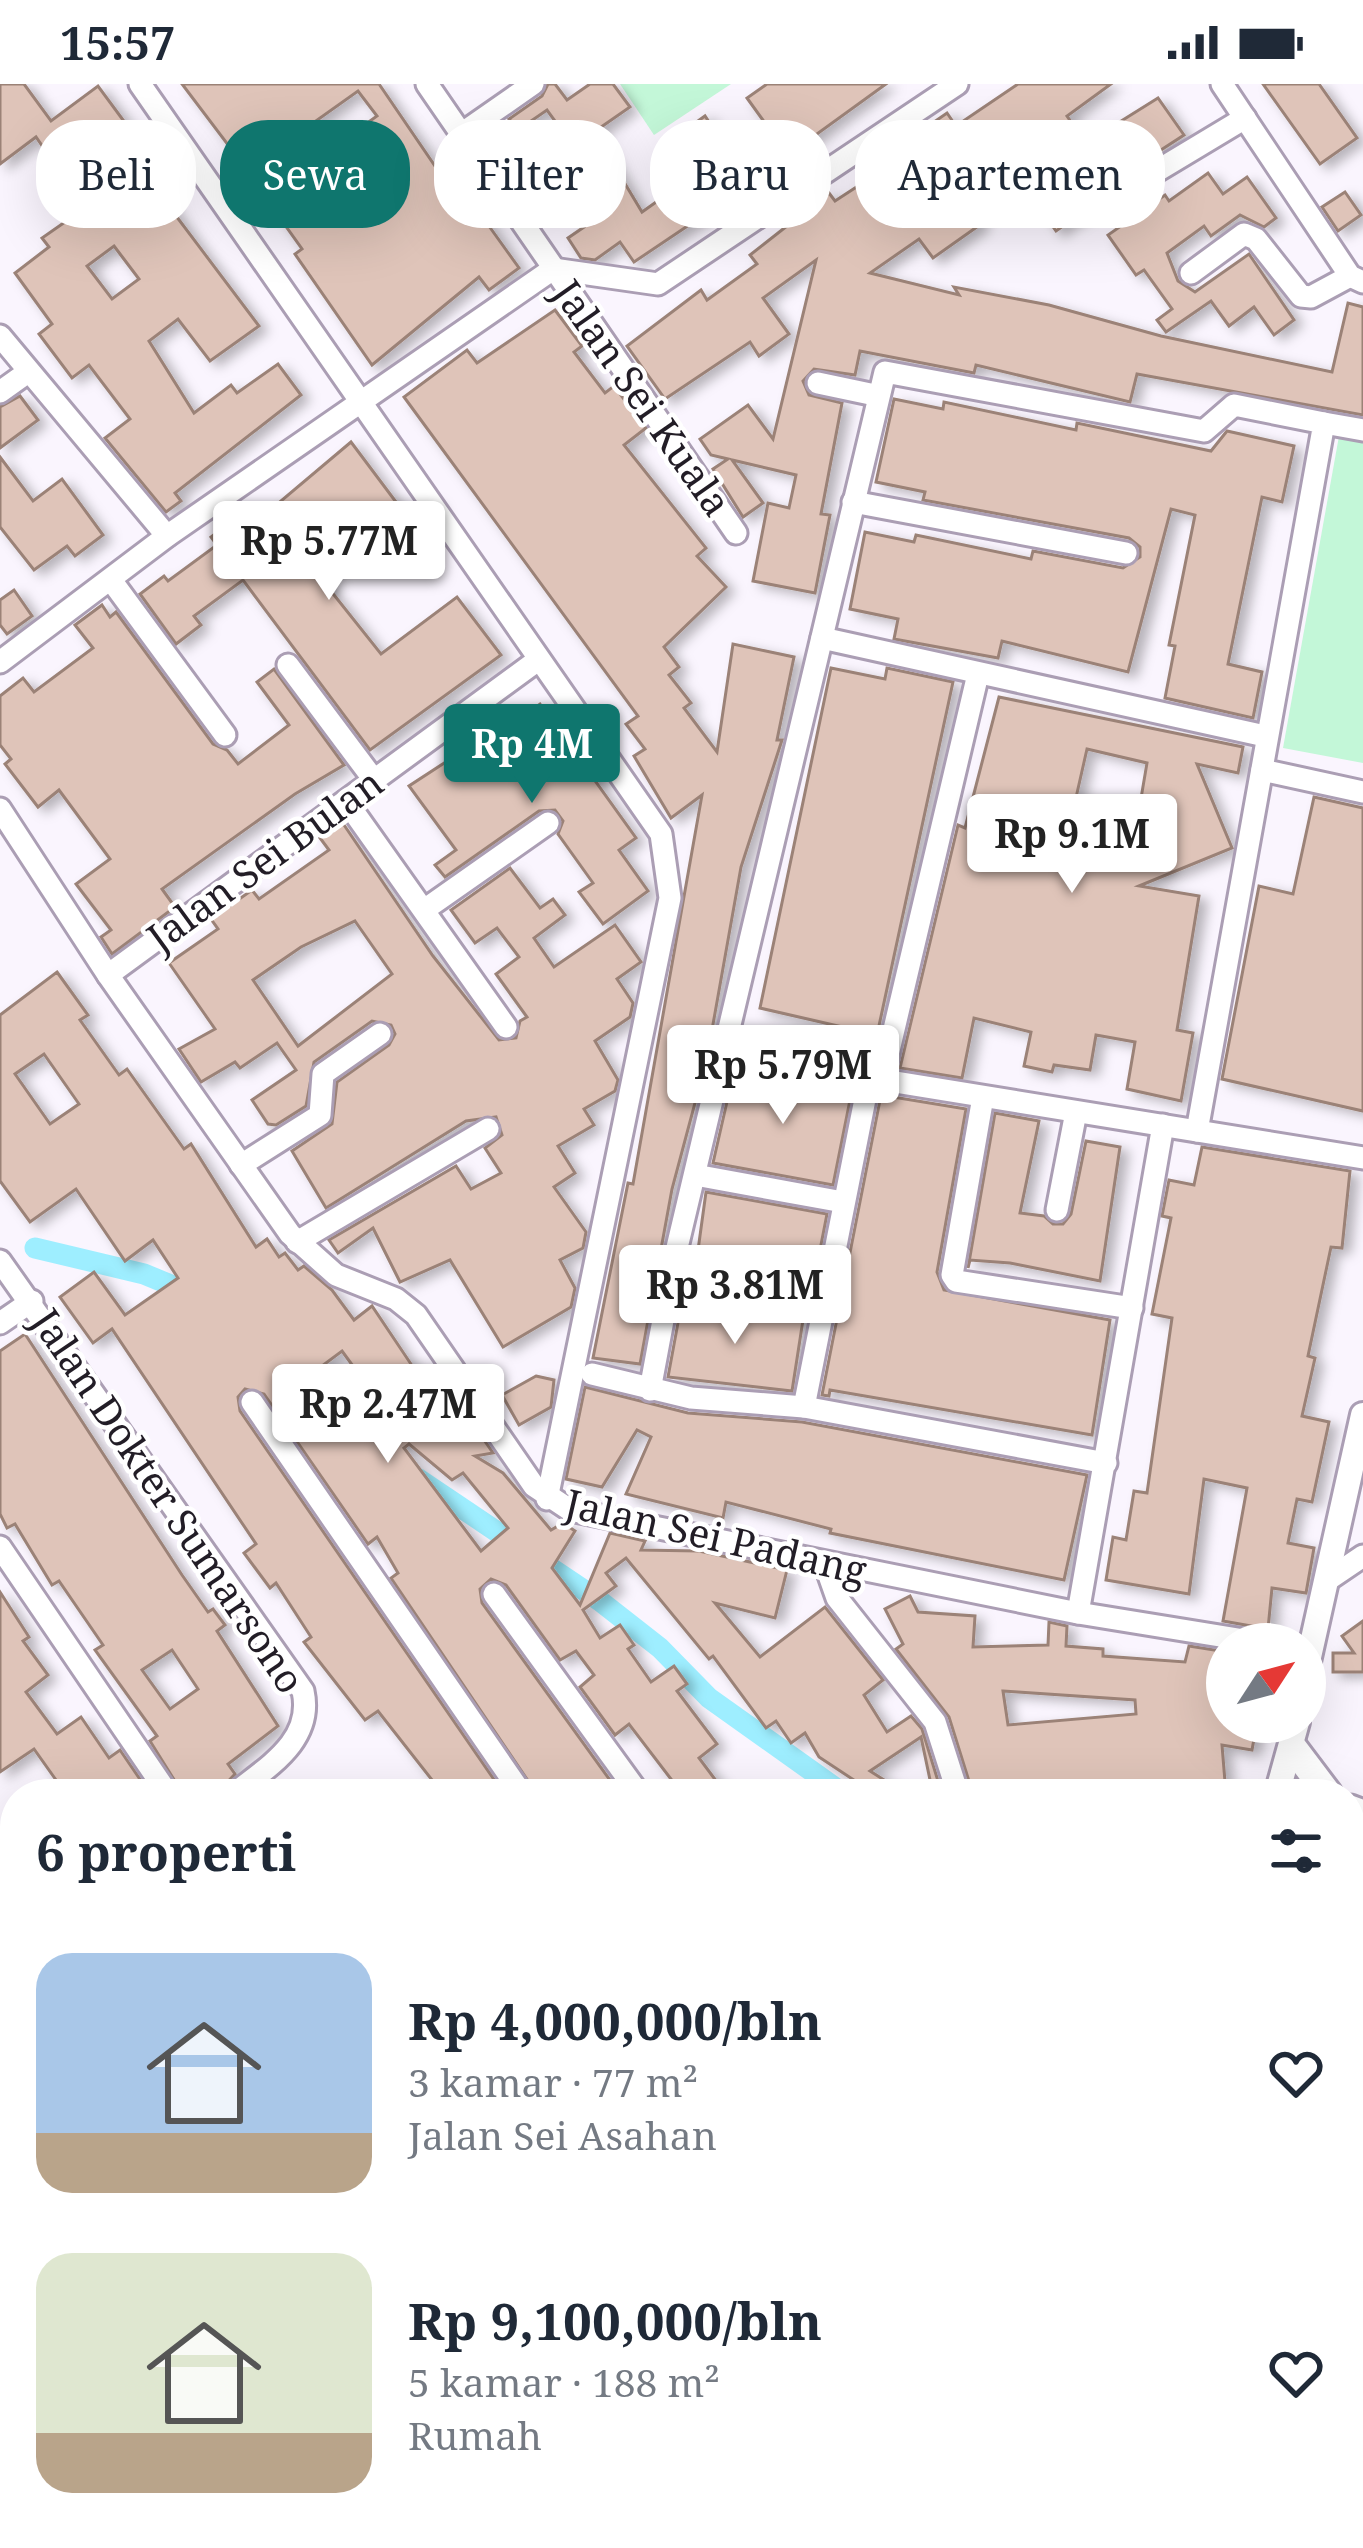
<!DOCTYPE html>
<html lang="id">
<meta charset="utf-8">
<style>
body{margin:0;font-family:"Noto Serif",serif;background:#f2f2f3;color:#1f2937;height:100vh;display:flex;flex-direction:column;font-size:45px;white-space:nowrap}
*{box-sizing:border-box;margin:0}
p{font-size:39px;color:#747a83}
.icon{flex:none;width:66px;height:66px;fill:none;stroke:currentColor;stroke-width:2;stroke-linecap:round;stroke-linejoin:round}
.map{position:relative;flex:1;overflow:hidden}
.side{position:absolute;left:0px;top:1695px;width:1365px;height:771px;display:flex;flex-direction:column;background:#fff;border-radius:48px 48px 0 0;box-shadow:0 12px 48px #0002}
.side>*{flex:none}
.guide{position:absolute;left:36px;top:36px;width:1293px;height:108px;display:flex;gap:24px}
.needle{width:78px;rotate:54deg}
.fabs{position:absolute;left:1206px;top:1539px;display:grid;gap:24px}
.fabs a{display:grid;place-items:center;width:120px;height:120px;border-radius:50%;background:#fff;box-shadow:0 12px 48px #0002;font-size:60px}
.price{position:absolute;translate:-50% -102px;padding:0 27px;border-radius:12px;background:#fff;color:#222;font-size:39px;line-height:78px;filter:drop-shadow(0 3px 6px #0008)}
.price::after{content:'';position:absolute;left:50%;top:72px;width:36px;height:27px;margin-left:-18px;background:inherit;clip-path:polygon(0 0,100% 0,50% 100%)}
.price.selected{background:#0f766e;color:#fff}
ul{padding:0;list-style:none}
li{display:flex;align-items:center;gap:36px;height:300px;padding:0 36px}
li span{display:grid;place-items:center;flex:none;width:336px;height:240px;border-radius:36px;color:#555}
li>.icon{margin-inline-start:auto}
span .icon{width:144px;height:144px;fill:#fffc;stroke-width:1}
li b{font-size:51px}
h2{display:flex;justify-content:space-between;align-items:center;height:144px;padding:0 36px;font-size:51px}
.chip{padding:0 42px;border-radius:48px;background:#fff;box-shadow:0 12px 48px #0002;font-size:42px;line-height:108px}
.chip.selected{background:#0f766e;color:#fff}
.status{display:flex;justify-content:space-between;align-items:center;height:84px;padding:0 60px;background:#fff;direction:ltr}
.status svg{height:33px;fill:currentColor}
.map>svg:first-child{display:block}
.green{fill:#c3f7d8}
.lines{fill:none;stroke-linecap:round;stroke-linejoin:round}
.canal{stroke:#9eeeff;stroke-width:21}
.river{stroke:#9eeeff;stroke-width:39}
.building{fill:#dfc4b9;stroke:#9b8277;stroke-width:3;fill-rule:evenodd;filter:url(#shadow)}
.minor-casing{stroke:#ab9eb4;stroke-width:27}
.tertiary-casing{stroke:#ab9eb4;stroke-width:30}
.secondary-casing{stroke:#ab9eb4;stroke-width:33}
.primary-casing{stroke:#ab9eb4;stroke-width:39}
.minor{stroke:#fff;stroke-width:21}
.tertiary{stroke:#fff;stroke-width:24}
.secondary{stroke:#fff;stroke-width:27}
.primary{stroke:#fff;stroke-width:33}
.labels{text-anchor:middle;stroke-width:9;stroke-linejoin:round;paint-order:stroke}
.street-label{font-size:39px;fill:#221d26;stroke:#fff}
</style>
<div class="status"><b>15:57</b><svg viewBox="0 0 49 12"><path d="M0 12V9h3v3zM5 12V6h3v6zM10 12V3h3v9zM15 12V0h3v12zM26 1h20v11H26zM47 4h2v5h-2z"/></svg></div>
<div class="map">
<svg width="1363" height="2464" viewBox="0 0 1363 2464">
<defs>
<filter id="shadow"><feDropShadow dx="8" dy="5" stdDeviation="6" flood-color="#0004"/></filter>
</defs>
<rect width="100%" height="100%" fill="#faf5fe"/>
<g class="green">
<polygon points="620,0 731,0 654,51"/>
<polygon points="1339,352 1363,357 1363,679 1283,664"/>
<polygon points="1350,1810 1363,1811 1363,2464 1350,2445"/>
</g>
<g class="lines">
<g class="canal">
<polyline points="35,1164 144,1190 195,1211"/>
<polyline points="287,1278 376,1358"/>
<polyline points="417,1394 600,1517 660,1564 709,1614 844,1710"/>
</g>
<g class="river">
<polyline points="1350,2445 1361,2464"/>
<polyline points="711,2464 725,2459 726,2451"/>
</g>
</g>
<g class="building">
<path d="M0,0H24L51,37L98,2L126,40L119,45L160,100L155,104L259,242L210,277L178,235L149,257L194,329L231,301L237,309L278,280L301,311L175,409L181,417L166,428L105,354L130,335L89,281L72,294L39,250L52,240L15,189L49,163L42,154L85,124L36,53L0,80ZM114,162L139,195L112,215L87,182Z"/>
<polygon points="182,0 379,0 463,123 471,117 519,184 489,206 479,193 372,281 295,170 302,165 265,113 377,32 358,7 247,86"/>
<polygon points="548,0 555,0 567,16 590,0 613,0 630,23 594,48 642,128 683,99 659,65 705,32 750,100 634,178 620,158 595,176 581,174 568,154 584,143 548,92 579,70 547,26 518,46 509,35 542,12"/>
<polygon points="767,0 886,0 788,71 747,14"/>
<polygon points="1018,0 1111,0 1067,32 1086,59 1158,14 1184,51 1144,77 1140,71 1075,116 1083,128 1056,147 1021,98 975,131 981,140 933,174 919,155 870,189 959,211 954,203 1049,221 1161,252 1332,288 1348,219 1363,223 1363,331 1137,290 1130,318 976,281 974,289 860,267 855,291 814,285 803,297 809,311 842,319 821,430 830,431 815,509 753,497 768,419 789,424 796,391 732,376 763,419 743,433 713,385 728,375 711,371 700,355 748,321 773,355 816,176 763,214 789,250 759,272 750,258 665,315 627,262 701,206 707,216 757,180 750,171 829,109 835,117 930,55 924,45 947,29 956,42"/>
<polygon points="1263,0 1319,0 1357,54 1320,80"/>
<polygon points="1208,89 1223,110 1247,93 1276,134 1264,143 1240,131 1211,152 1204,142 1167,169 1178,197 1195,208 1249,170 1294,236 1274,251 1254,223 1229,242 1211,217 1166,248 1157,236 1172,225 1144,186 1136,191 1108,151 1165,111 1169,117"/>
<polygon points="1345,108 1361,131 1338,147 1322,123"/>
<polygon points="555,226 582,262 574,268 605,309 614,302 646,344 624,361 706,464 697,472 726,503 664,563 679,583 669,591 691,619 684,624 717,668 733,560 794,573 777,656 782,656 741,783 707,974 672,1105 640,1280 593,1274 628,1099 633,1100 702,711 671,734 634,672 645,665 626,640 638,632 404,313 467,266 477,279"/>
<polygon points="20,312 38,336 0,364 0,323"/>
<polygon points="894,315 943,325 944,318 1076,346 1077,339 1211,367 1227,347 1294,362 1282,418 1262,413 1228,580 1262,588 1253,634 1165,614 1175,562 1169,561 1195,431 1171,425 1128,588 1002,557 998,574 894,555 898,535 850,525 865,448 914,458 916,451 1031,475 1033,467 1123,484 1140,473 1140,463 1129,454 923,416 925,408 876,398"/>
<polygon points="351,358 396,418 307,477 381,570 457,513 501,571 370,666 243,496 194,532 201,541 176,560 140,510 164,492 168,497 217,461 211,453 233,436 243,449"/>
<polygon points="0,373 33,417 62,395 103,451 75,472 67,462 34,486 0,443"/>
<polygon points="14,506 32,532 7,550 0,541 0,516"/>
<polygon points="102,521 110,533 116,528 213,660 227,666 238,680 289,641 257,598 274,585 344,681 295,710 162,805 175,823 112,870 101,853 111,846 76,800 110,775 59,706 38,723 5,680 11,675 0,661 0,612 23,594 34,608 93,564 75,541"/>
<polygon points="831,584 885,595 887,584 953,598 877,951 760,924"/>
<path d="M999,613L1243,663L1238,689L1197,680L1232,764L1139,802L1199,812L1177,946L1193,949L1181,1017L1127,1005L1135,958L1096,951L1090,986L1054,981L1052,988L1024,982L1031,948L974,934L962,994L900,984L958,741L965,744ZM1087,665L1147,679L1138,732L1075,718Z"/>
<polygon points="540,620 636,754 619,766 648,807 603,840 579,808 593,799 558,750 563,737 555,726 539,727 445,793 435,781 456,766 409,702 481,655 485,660"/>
<polygon points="1314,713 1363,724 1363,1027 1222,995 1259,802 1293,810"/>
<path d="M342,738L433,872L499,956L516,954L520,937L527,933L496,890L519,873L497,844L475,859L451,826L510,784L540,824L553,815L565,831L534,854L554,883L615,841L641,878L617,895L633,919L630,933L595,957L618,996L615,1007L584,1025L594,1041L558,1062L575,1089L554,1103L586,1148L583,1164L560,1176L575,1204L571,1223L503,1263L450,1176L400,1198L373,1144L338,1169L329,1156L456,1082L471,1105L501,1089L485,1064L502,1051L496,1033L466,1037L326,1124L292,1067L332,1040L337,998L389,961L395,950L391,941L372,937L314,978L306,1022L276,1041L268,1040L252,1016L296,986L277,959L240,984L235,978L201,998L179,965L215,945L169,879L218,845L211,835L252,806L259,815L329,766L320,754ZM355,837L392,890L298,962L253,896L301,863Z"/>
<path d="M57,888L88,931L80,936L119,991L127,985L184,1065L191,1060L256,1163L267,1155L279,1173L285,1169L298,1186L304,1182L332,1206L354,1236L372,1222L423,1298L437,1288L493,1369L475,1372L503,1389L551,1446L563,1439L575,1447L552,1484L580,1521L610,1449L645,1457L641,1466L699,1467L787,1486L775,1534L715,1519L760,1573L825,1523L883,1596L864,1611L887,1648L911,1632L922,1645L942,1710H933L921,1653L870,1687L906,1710H875L819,1673L805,1649L791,1659L776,1637L766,1644L713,1572L709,1575L626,1474L606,1489L616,1502L583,1526L600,1554L620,1541L634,1561L628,1565L651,1598L674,1582L687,1600L677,1607L717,1660L699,1674L720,1702L709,1710H659L674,1699L629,1640L615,1651L580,1603L594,1591L576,1567L560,1576L506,1501L491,1495L480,1505L482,1519L620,1710H537L391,1494L398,1489L377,1453L368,1460L264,1310L245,1305L238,1313L240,1327L504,1710H443L378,1627L365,1636L304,1558L311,1553L276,1499L270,1504L244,1469L256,1460L112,1245L93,1259L60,1213L94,1188L125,1231L178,1194L153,1156L125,1177L76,1105L30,1138L0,1097V931ZM44,970L79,1020L50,1040L15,990ZM342,1267L383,1323L351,1344L331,1324L325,1328L303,1296ZM409,1360L452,1396L463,1389L508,1444L481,1467L404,1364Z"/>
<polygon points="734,987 852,1006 833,1101 713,1079"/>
<polygon points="881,1011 966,1025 937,1188 944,1206 1110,1236 1092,1351 830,1306 829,1312 822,1311"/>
<polygon points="995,1029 1039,1037 1020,1129 1044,1132 1053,1140 1063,1140 1071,1130 1086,1057 1120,1063 1100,1197 1010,1179 970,1176 968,1184"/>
<polygon points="1202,1063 1350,1087 1342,1164 1331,1163 1308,1272 1315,1274 1302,1332 1329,1338 1312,1418 1297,1415 1288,1459 1314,1464 1306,1509 1272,1504 1268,1545 1223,1537 1247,1404 1204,1395 1189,1510 1106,1496 1113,1453 1126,1456 1134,1407 1147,1409 1172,1234 1152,1230 1171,1134 1162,1132 1169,1096 1194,1101"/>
<polygon points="706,1108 827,1130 812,1207 695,1188"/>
<polygon points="682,1217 803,1236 792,1307 668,1293"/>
<path d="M25,1250L182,1491L208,1528L213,1525L225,1541L217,1547L278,1642L228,1680L235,1690L216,1710H183L150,1657L157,1652L95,1566L103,1561L59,1497L52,1501L15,1440L7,1444L0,1430V1267ZM172,1566L198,1605L170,1625L142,1586Z"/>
<polygon points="536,1292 554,1296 551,1323 519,1341 502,1311"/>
<polygon points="585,1303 688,1329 802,1338 1087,1391 1064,1496 830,1449 831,1445 726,1418 723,1434 626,1410 651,1353 637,1346 602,1403 566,1395"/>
<polygon points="0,1508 29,1553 23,1557 48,1591 26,1608 57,1650 81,1633 109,1674 120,1666 150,1710 66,1710 34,1665 0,1688"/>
<path d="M910,1512L918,1528L975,1532L973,1563L1048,1561L1049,1538L1067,1542L1066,1562L1103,1565V1572L1185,1578L1189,1562L1227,1568V1638H1257L1252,1666L1222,1661L1226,1710H973L949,1633L896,1565L903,1560L885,1525ZM1003,1607L1135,1616L1136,1630L1008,1641Z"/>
<polygon points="1363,1537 1363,1588 1333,1588 1333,1569 1354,1569 1342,1552"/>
</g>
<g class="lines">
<g class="minor-casing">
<g id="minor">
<polyline points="140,0 661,750 670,814 547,1415"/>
<polyline points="427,0 736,449"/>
<polyline points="1222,0 1350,192 1363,198"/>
<polyline points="461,50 533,0"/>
<polyline points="1102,120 1245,34"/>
<polyline points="1191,189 1244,150 1256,155 1301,212 1311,213 1350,192"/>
<polyline points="0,252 167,452"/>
<polyline points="818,299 875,311"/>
<polyline points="0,308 28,288"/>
<polyline points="1324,339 1363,346"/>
<polyline points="853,418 1126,469"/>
<polyline points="111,496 225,651"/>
<polyline points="822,554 1265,652"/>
<polyline points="0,578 167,452 553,185 658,200 957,0"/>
<polyline points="288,581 374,696"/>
<polyline points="1262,686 1363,708"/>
<polyline points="346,717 506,943"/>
<polyline points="0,725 108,891 290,1150 336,1191 396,1215 416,1231 534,1402 570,1426 1078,1529 1269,1560"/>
<polyline points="424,826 548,739"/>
<polyline points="108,891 538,576"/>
<polyline points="723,970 1363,1074"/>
<polyline points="882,996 978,590"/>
<polyline points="983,1013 952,1191 956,1197 1132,1224"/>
<polyline points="241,1081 320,1031 323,990 380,950"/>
<polyline points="695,1091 843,1118"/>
<polyline points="1057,1126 1076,1028"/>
<polyline points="297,1158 488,1045"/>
<path d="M0,1177L303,1607C314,1657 267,1683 234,1710"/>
<polyline points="672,1200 822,1224"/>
<polyline points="0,1239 32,1217"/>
<polyline points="592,1290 691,1314 804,1323 1106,1379"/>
<polyline points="650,1306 675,1172 885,288 1204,347 1234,321 1324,339 1197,1047"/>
<polyline points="252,1318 522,1710"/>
<polyline points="804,1323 869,995"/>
<polyline points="0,1463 168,1710"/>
<polyline points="825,1480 837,1514 935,1638 958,1710"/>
<polyline points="1329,1495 1363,1472"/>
<polyline points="494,1510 639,1710"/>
<polyline points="1078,1529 1163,1041"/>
<polyline points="0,1886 15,1875"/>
<polyline points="392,2451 410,2464"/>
<polyline points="1070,2451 1079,2464"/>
</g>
</g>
<g class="tertiary-casing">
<g id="tertiary">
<polyline points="1305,1591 1363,1331"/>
<polyline points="1277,1710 1297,1638"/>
</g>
</g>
<g class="secondary-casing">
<g id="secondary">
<polyline points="1294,1665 1328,1710"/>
<polyline points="1350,1725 1363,1730"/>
</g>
</g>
<g class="primary-casing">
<g id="primary">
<polyline points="1350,1763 1363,1764"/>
<polyline points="1350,1793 1363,1794"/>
<polyline points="0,2398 15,2418"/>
<polyline points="0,2451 9,2464"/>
<polyline points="39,2451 48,2464"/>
<polyline points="219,2464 222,2451"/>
<polyline points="254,2464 258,2451"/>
</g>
</g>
<use href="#minor" class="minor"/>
<use href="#tertiary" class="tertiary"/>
<use href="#secondary" class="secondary"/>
<use href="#primary" class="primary"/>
</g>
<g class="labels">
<g class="street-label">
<text transform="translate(642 314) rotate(55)" y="14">Jalan Sei Kuala</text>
<text transform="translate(265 776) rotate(-36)" y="14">Jalan Sei Bulan</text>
<text transform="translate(168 1417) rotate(56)" y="14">Jalan Dokter Sumarsono</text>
<text transform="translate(716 1453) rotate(13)" y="14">Jalan Sei Padang</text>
</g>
</g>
</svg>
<div class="fabs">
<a><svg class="needle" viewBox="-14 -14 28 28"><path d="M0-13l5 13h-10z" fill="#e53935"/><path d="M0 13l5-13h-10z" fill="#747a83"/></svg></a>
</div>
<b class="price" style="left:329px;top:519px">Rp 5.77M</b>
<b class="price selected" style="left:532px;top:722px">Rp 4M</b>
<b class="price" style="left:1072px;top:812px">Rp 9.1M</b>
<b class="price" style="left:783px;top:1043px">Rp 5.79M</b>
<b class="price" style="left:735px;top:1263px">Rp 3.81M</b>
<b class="price" style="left:388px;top:1382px">Rp 2.47M</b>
<div class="guide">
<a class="chip">Beli</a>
<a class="chip selected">Sewa</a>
<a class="chip">Filter</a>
<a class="chip">Baru</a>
<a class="chip">Apartemen</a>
</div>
<section class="side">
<h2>6 properti<svg class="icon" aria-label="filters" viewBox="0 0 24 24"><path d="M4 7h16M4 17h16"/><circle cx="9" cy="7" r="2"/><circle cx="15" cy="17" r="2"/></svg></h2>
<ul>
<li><span style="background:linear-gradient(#a9c7e8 75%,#b9a48a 0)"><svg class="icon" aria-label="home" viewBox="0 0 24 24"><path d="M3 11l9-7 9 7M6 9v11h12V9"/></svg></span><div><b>Rp 4,000,000/bln</b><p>3 kamar · 77 m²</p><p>Jalan Sei Asahan</p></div><svg class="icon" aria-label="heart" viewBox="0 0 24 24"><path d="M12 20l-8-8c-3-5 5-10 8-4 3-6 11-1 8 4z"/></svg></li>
<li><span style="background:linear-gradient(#dfe7d0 75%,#b9a48a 0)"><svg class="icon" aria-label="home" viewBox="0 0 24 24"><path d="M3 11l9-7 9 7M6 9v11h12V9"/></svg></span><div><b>Rp 9,100,000/bln</b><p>5 kamar · 188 m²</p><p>Rumah</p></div><svg class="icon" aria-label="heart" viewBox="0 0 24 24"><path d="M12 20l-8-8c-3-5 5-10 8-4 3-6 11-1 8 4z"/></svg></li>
</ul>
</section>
</div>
